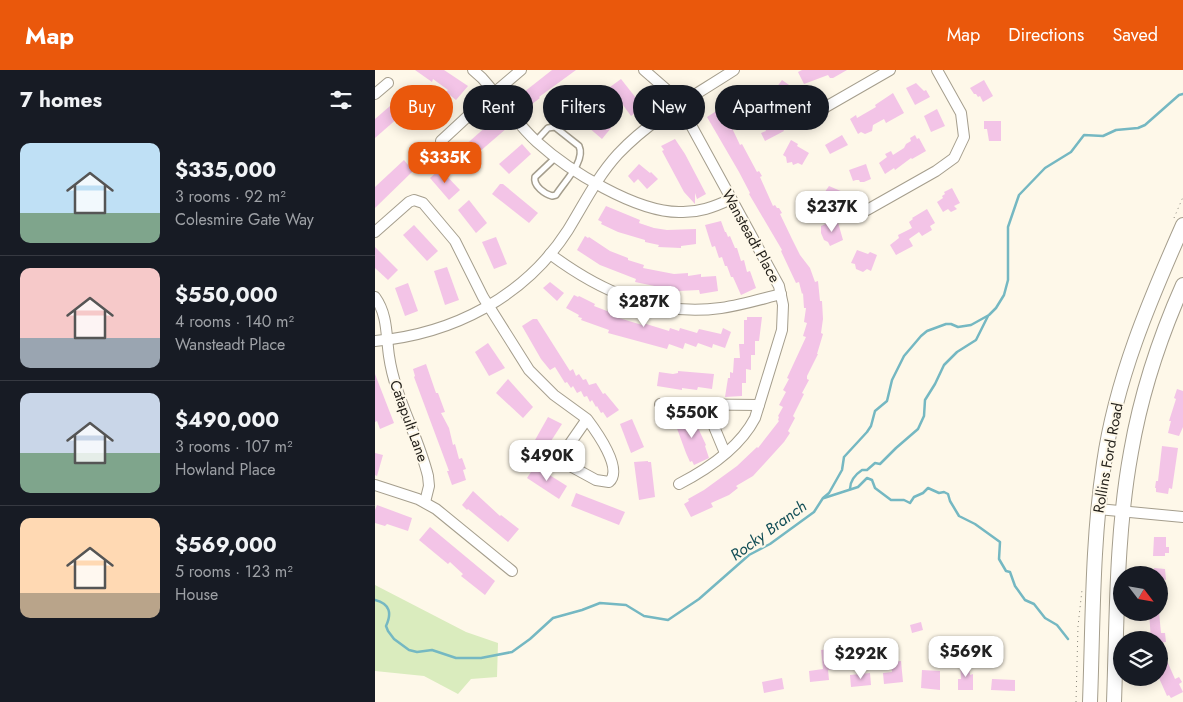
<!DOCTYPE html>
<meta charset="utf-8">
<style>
body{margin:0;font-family:Jost,sans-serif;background:#242831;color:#f1f3f6;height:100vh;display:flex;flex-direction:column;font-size:19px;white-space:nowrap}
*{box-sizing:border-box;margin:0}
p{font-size:16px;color:#9ea1a6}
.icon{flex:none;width:28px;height:28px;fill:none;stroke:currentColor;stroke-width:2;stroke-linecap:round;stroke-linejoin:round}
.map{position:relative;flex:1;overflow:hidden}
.sheet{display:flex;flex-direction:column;background:#171b24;width:375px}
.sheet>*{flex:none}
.hud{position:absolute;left:15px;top:15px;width:475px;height:45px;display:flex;gap:10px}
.needle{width:32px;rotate:121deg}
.controls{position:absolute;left:738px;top:496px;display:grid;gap:10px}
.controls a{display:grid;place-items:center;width:55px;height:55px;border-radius:50%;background:#171b24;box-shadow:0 2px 12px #0003;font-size:25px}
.price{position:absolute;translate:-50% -42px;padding:0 11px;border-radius:10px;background:#fff;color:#222;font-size:16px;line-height:32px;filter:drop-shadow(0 1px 2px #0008)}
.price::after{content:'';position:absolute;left:50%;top:30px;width:15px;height:11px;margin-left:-8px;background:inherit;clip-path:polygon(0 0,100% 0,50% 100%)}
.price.selected{background:#ea580c;color:#fff}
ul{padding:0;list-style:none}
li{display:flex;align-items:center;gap:15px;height:125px;padding:0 20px}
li+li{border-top:1px solid #363941}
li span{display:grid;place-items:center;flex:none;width:140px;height:100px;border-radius:10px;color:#555}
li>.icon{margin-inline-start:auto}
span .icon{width:60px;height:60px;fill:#fffc;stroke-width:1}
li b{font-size:21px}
h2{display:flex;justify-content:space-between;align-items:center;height:60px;padding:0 20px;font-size:21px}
.chip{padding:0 18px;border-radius:22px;background:#171b24;box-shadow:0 2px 12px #0003;font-size:18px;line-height:45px}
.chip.selected{background:#ea580c;color:#fff}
header{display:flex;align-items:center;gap:30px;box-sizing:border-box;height:70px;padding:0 25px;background:#ea580c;color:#fff}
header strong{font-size:24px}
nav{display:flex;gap:28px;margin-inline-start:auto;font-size:18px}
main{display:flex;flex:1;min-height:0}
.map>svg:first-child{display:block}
.green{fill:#daecbe}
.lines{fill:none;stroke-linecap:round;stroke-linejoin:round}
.stream{stroke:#75b8c2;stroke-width:2.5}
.building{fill:#f3c4e7}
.service-casing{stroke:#a59e8d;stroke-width:8}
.minor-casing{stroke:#a59e8d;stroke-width:12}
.secondary-casing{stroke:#a59e8d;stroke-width:16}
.path{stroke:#888479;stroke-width:1;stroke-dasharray:1 4;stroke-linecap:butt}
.service{stroke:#fff;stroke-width:5}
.minor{stroke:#fff;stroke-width:10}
.secondary{stroke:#fff;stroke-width:14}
.labels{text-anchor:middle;stroke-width:4;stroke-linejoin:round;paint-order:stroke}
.street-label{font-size:15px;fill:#221f19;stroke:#fef8e9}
.water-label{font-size:16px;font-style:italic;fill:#124e56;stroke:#fef8e9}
</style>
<header>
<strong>Map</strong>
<nav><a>Map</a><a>Directions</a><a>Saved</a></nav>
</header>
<main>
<section class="sheet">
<h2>7 homes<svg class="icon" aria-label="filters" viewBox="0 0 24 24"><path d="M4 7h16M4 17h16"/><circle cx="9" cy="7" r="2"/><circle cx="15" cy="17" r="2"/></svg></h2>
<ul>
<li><span style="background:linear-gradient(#bfe0f5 70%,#7fa58c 0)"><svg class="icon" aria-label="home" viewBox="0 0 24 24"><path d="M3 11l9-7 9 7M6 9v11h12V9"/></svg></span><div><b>$335,000</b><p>3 rooms · 92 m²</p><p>Colesmire Gate Way</p></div></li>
<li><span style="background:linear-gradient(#f6c9c9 70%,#9aa5b1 0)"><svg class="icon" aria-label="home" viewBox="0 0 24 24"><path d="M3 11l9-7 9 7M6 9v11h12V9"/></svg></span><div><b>$550,000</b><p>4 rooms · 140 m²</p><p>Wansteadt Place</p></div></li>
<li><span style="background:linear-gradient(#c9d6e8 60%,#7fa58c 0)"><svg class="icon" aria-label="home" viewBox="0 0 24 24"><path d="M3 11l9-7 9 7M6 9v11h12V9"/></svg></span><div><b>$490,000</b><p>3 rooms · 107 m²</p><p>Howland Place</p></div></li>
<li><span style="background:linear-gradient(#ffd9b3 75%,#b9a48a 0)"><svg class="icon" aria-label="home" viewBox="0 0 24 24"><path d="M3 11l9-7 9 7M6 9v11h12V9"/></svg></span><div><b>$569,000</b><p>5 rooms · 123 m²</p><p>House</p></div></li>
</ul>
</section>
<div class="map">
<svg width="808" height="632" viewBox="0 0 808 632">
<rect width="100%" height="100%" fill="#fef8e9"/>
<polygon class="green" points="0,515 91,562 123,573 122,607 96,609 83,624 49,606 0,601"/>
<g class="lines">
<g class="stream">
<path d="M475,419C475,411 481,404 487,400H492L500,393L505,394L521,378L543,359L549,346L550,330L560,314L569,295L582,282L601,270L613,246"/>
<polyline points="449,428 483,417 492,408 497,410 500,418 516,430 529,430 535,433 539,427 548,423 553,418 564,423 569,422 573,424 575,431 584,446 600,454 625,472 624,489 631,501 635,502 640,516 650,530 659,534 670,548 682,555 693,569"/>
<path d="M0,530C15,534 17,543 11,556L13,561L19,569L34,580L42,582L57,580L81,588H106L137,582L155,569L178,548L207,540L225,533L251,535L269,546L293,550L324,529L374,485L395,474L439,442L448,428L454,423L467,400L469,387L492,362L496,356L500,341L512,331L517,310L529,286L546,266L552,261L571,254H576L583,257L596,255L614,245L621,238L629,225L633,210V157L644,125L670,98L696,82L709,65L728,66L741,60L763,58L770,55L804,25L808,24"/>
</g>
</g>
<g class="building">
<polygon points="40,0 69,0 93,16 81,30 71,22 73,20 58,9 57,12"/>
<polygon points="177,0 201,0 164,27 165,28 153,37 144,26"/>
<polygon points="427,0 472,0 458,8 455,8 453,5 429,14 423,2"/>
<polygon points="246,9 268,37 256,46 235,17"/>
<polygon points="407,10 417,17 406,32 396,25"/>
<polygon points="609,10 618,26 608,32 605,26 603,27 601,24 599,24 595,18"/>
<polygon points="541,13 549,21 551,20 555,27 540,35 531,18"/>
<polygon points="518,23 529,43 511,53 509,49 498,55 497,61 490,64 486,62 483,64 475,49 481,45 482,48 501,37 500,35"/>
<polygon points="201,28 236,58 227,69 192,39"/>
<polygon points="15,36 24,47 0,68 0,49"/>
<polygon points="346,38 352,50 355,52 357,51 360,56 357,58 365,75 367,74 382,102 384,101 387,106 385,107 398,136 400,135 402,138 404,138 407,143 405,144 417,169 425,185 435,198 440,212 443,211 445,231 447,231 448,249 446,263 448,264 442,284 443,284 432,306 432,309 434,310 427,323 429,324 418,346 420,348 413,361 415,363 409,372 378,406 361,416 363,418 354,425 336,433 338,437 316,447 309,434 314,431 313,429 329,420 362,396 382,377 383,378 404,351 403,350 404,347 403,346 408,337 404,335 411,322 408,320 414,309 412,308 431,267 428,266 432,253 429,252 431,238 429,238 428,223 427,224 424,212 421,213 406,181 407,180 374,124 375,123 364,102 332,47"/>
<polygon points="562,39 570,56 556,62 549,46"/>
<polygon points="400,43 409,61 390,71 386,63 391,61 385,50"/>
<polygon points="122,47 132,58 96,89 87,78"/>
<polygon points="609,51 626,51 626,71 614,71 612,59 609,59"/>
<polygon points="467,65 473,75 455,84 450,75"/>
<polygon points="540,65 542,69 544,68 551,81 537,89 536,88 520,100 519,98 510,104 504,93 512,87 510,84 516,81 518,85 529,78 531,74 536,71 535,68"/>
<polygon points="300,69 310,84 331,124 322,129 320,123 320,134 309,122 287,81 289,80 286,76"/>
<polygon points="416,70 423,74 422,76 434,83 427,95 423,93 418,95 417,92 412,93 411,87 408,85"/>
<polygon points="147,74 156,84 134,104 124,94"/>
<polygon points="29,90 38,101 0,138 0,117"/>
<polygon points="264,94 275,103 276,102 283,109 272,119 263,109 259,113 253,106"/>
<polygon points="491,94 496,109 489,112 485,112 484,110 481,110 478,111 474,100"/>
<polygon points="65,99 85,120 74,130 55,108"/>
<polygon points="125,114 128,114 163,143 154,153 117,124"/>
<polygon points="454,116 468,122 458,138 447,131 449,127 447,126"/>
<polygon points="577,118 585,133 579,136 582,139 576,142 573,139 568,142 562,132 568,128 567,126 570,124 569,122"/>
<polygon points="94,130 112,153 101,163 83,140"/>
<polygon points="231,136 265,150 264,153 279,158 292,160 321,159 321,174 306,176 306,178 283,177 284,175 270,172 270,170 243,162 226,154 227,152 223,150"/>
<polygon points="552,139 560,153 555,156 557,160 547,166 544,162 534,169 538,176 521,185 515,175 524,168 523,165 537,158 534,152 538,149 537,148"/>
<polygon points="462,149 468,170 455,176 453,172 449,170 446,163 446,156"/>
<polygon points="346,151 350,162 351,162 353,167 355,166 360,178 362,178 366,191 369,190 372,202 375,201 381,218 366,225 358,207 356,207 352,196 350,196 347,187 344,188 340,176 337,177 335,171 330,155"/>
<polygon points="39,155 63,181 52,191 28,165"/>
<polygon points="210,166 213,168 214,167 235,181 253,188 253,190 269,195 268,198 299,204 313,203 313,206 326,204 326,207 341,206 343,221 325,224 324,220 304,221 260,212 261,209 225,195 202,180"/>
<polygon points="121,167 132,194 119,199 107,172"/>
<polygon points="0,177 23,200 13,210 0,198"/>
<polygon points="482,180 493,184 495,182 502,185 496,201 492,199 488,202 481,199 480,194 476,193"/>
<polygon points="72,197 84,230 70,235 59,201"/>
<polygon points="175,212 189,223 182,231 168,218"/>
<polygon points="33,213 43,241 30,246 20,218"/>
<polygon points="199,225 203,227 204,226 220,234 219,236 245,246 244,248 267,255 268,253 294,261 295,258 304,261 305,258 322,263 324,259 346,264 348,258 356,262 350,278 338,274 337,278 323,273 321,277 310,273 308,279 294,274 292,279 233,263 234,260 206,250 207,248 203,247 204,245 191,238"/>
<polygon points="372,247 387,247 384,271 380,271 380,285 376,285 376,300 371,299 371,313 367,313 367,326 350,327 353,308 355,308 355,302 358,303 359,288 365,288 364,274 369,274 369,250 372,250"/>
<polygon points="158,249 162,249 195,301 198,299 201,306 204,304 208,310 211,309 214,315 221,313 228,324 230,323 244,340 232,348 228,342 226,343 222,336 221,337 217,330 215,332 212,326 209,327 206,321 202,323 198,316 196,318 192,312 190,313 180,297 175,300 166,289 147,256"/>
<polygon points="113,273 130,298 114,306 100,282"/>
<polygon points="51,294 61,323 63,323 70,342 66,343 74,358 78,375 80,374 84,389 87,388 91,399 88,400 91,410 77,415 72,401 74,401 39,307 40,306 38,299"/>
<polygon points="303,301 339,304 337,319 323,317 322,320 307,318 307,320 282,316 284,302 298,304 303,303"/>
<polygon points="0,304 19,353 5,359 2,351 0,352"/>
<polygon points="133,309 158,337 148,348 121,323"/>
<polygon points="802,319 808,321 808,357 804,366 793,363 796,351 794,351 801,329 799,328"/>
<polygon points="311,343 311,345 316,343 331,375 330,376 334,388 319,395 317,391 315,392 311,383 300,353 302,352 300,348"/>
<polygon points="173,347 187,354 167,385 155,379"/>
<polygon points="257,349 269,377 256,383 245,354"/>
<polygon points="787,376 803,378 797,419 794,418 793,424 781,422 781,418 780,418 781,411 783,411"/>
<polygon points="0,383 8,385 2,406 0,405"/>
<polygon points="273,391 273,392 276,392 280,427 264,430 259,392"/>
<polygon points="160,396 192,416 184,429 152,408"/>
<polygon points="98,421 125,446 126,445 144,459 133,472 93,439 92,440 87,435"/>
<polygon points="201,423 250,442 244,455 196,436"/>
<polygon points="2,435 37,448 33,461 12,454 10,456 0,453 0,440"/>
<polygon points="55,457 120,511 110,525 86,506 88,504 75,492 73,494 44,470"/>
<polygon points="779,467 791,467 791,477 794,477 794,483 790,483 790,486 778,486"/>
<polygon points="779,498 790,499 791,510 784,509 784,505 778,505"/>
<polygon points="774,542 784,542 786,563 790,563 791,572 784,573 800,609 804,607 807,612 804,614 808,622 796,628 794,625 792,626 784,608 784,570 776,570"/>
<polygon points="546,552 548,560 537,563 535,555"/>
<polygon points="456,579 457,592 459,592 460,599 453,600 454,610 435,612 434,601 448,599 446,580"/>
<polygon points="526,591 528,612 509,614 508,603 517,602 516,592"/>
<polygon points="585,592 594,592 595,605 598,604 598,620 583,620 583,609 586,609"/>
<polygon points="547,600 565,601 565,620 546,618"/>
<polygon points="495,603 496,615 476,617 475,605"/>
<polygon points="407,608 409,619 389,623 387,612"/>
<polygon points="617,609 640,610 640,621 616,620"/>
</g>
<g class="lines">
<g class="service-casing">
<path id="service" d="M161,71L173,58L180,57L204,76C211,91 189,112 181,125L177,126C170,124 158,116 160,107L180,88"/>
</g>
<g class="minor-casing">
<g id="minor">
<path d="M98,0L107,8C126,29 141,53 162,72C194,101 261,142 304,142C323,143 339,137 356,129"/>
<path d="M269,0L292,20L305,35L404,216L408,235L407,260L380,348C365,377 333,399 304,414"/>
<polyline points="0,24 13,13"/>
<polyline points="435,46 515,0"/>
<polyline points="66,71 106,34 146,0"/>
<polyline points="492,140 561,101 579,88 589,67 586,43 562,0"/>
<path d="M0,162L34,132L39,130L48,133L80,171L108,227L154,300L179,325L212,349L187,385L188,392L221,410L234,412C249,399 221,361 212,349"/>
<path d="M175,184C226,222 282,247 346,238C367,235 386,229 406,224"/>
<path d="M0,227C13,245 11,266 14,286C20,328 43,365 53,406L54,416L50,432"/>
<path d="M0,271C78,264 150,227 193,160C209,134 222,107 243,84C276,49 319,26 359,0"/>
<polyline points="285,334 384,335"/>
<polyline points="330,335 350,383"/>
<polyline points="0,415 43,429 61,439 137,501"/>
<polyline points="723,439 808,447"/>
</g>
</g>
<g class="secondary-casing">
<g id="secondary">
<path d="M715,632C718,552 717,472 729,393C741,309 774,232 808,155"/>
<path d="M739,632C742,549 741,464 756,382C766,324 784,269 808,215"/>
</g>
</g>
<g class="path">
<polyline points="799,148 808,127"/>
<polyline points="701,632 703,556 707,520"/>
</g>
<use href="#service" class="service"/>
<use href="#minor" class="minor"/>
<use href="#secondary" class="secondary"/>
</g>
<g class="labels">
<g class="street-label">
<text transform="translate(376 166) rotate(61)" y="5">Wansteadt Place</text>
<text transform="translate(34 351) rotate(70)" y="5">Catapult Lane</text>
<text transform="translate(733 388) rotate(-80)" y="5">Rollins Ford Road</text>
</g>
<g class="water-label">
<text transform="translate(393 460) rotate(-36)" y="6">Rocky Branch</text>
</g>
</g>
</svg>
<div class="controls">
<a><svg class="needle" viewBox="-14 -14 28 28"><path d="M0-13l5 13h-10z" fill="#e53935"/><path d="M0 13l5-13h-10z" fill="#9ea1a6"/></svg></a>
<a><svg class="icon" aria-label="layers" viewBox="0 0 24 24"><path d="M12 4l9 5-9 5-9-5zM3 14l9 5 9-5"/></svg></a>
</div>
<b class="price selected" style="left:70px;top:114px">$335K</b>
<b class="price" style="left:457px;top:163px">$237K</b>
<b class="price" style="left:269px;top:258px">$287K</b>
<b class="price" style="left:317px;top:369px">$550K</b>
<b class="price" style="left:172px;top:412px">$490K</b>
<b class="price" style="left:591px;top:608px">$569K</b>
<b class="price" style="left:486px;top:610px">$292K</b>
<div class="hud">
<a class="chip selected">Buy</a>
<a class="chip">Rent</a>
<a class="chip">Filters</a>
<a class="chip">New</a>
<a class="chip">Apartment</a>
</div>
</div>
</main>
